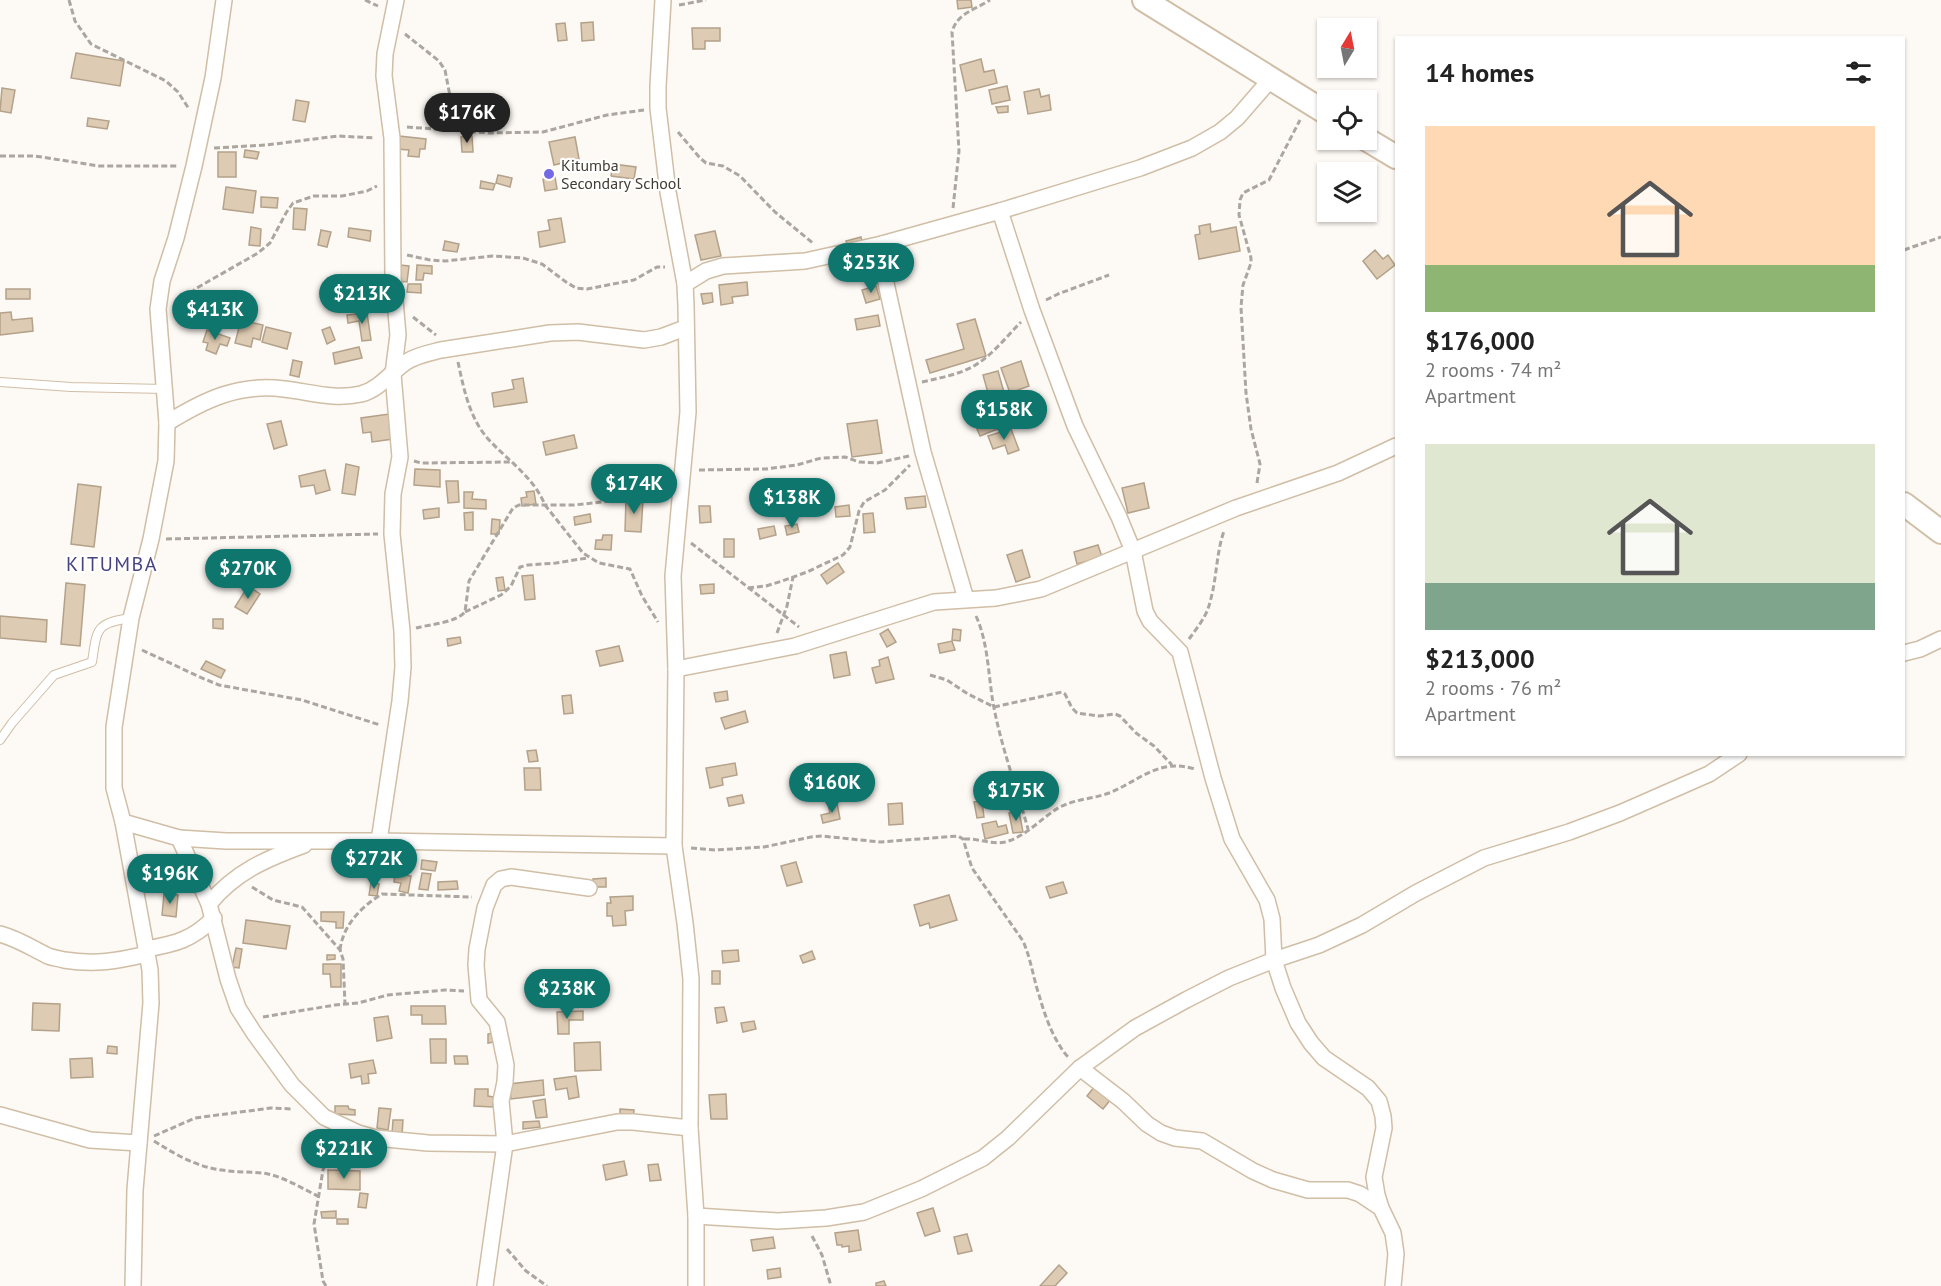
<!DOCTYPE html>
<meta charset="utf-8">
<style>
body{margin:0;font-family:"PT Sans",sans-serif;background:#f2f2f2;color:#222;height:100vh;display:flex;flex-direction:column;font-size:22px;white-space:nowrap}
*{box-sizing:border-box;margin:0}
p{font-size:20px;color:#767676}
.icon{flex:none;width:33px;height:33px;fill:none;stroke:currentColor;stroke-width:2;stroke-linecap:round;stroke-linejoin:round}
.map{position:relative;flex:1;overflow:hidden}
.panel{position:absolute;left:1395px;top:36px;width:510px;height:720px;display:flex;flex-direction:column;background:#fff;border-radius:0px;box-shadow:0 2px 4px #0004}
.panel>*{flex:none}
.needle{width:39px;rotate:10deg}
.controls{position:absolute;left:1317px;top:18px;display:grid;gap:12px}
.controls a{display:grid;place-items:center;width:60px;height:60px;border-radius:0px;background:#fff;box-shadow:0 2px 4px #0004;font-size:30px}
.price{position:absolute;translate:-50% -51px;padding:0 14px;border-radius:21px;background:#0f766e;color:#fff;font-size:20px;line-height:39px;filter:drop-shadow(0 2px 3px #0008)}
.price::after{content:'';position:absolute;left:50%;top:36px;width:18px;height:14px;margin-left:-9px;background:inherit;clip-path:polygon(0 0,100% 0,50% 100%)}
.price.on{background:#222;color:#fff}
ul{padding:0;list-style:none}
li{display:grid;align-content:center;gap:12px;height:318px;padding:0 30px}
li span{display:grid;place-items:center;height:186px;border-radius:0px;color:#555}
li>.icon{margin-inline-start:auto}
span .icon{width:108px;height:108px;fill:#fffc;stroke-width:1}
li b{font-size:26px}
h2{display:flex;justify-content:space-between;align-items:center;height:72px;padding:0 30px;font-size:26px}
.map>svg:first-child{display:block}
.building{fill:#decbb3;stroke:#b3a18a;stroke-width:1.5}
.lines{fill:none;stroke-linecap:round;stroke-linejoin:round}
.lane-casing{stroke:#d0bea6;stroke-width:10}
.street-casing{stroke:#d0bea6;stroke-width:18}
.secondary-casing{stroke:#d0bea6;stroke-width:26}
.path{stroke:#aba69f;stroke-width:3;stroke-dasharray:6 3;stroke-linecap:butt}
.lane{stroke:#fff;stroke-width:8}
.street{stroke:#fff;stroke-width:15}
.secondary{stroke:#fff;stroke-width:22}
.poi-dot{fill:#7469e4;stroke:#fff;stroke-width:2}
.labels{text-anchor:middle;stroke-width:4.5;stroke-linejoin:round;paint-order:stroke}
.poi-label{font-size:16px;fill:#423b31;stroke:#fff;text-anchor:start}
.quarter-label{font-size:20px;letter-spacing:1.5px;fill:#474482;stroke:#fff}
</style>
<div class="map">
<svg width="1941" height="1286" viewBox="0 0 1941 1286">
<rect width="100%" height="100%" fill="#fdf9f4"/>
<g class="building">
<polygon points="957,0 971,0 972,7 958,9"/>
<polygon points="593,22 594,40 582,41 581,23"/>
<polygon points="565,23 567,40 558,41 556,24"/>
<polygon points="692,28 720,28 720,41 705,41 705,49 693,49"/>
<polygon points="76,53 124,61 120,86 71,78"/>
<polygon points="981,59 984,72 994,70 997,83 966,91 960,65"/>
<polygon points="1007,86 1010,100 992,104 989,90"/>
<polygon points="2,88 15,90 11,113 0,111"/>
<polygon points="1039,89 1041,97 1049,95 1051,110 1028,114 1024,92"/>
<polygon points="296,100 309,102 305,122 293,120"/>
<polygon points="1008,106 1008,112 998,113 996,107"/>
<polygon points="88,118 109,121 107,129 87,126"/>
<polygon points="399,136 426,139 425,149 420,149 419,157 408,156 409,150 397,149"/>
<polygon points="472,136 473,152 462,152 461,137"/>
<polygon points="575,137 579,159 554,165 549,142"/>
<polygon points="245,150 259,152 257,159 244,157"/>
<rect x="218" y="152" width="18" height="25"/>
<polygon points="613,164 636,167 634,179 611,176"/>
<polygon points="498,175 512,178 510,187 496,183"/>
<polygon points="555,177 557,189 545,191 543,179"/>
<polygon points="481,181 495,184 493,190 480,188"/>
<polygon points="226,187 256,191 253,213 223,209"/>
<polygon points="261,197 278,198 277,208 261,207"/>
<polygon points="294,208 307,209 305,230 293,229"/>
<polygon points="561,218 565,242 540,247 538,232 550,230 548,220"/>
<polygon points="1210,224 1211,232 1236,227 1240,251 1199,259 1195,235 1200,234 1199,226"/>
<polygon points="251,227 261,229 260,246 249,245"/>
<polygon points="349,228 371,231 370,241 348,237"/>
<polygon points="321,230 331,232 327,247 318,245"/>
<polygon points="715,231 721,256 701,260 695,235"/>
<polygon points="861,237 863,245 849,250 846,241"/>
<polygon points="445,241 459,244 457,252 443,250"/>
<polygon points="1375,250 1383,259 1388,255 1395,265 1377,279 1363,261"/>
<polygon points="400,265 409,266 407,282 398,281"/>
<polygon points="417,265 432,266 432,274 424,273 423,280 416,280"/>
<polygon points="747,282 748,295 732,297 733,303 721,305 719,285"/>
<polygon points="408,284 421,284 421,293 407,292"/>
<polygon points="876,286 880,299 866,303 862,290"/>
<rect x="6" y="289" width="24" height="10"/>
<polygon points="712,293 713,302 703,304 701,294"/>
<polygon points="11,312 12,320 32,318 33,331 0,335 0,313"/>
<polygon points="367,313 371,340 362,341 359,321 348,323 347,315"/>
<polygon points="878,315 880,326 857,330 855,319"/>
<polygon points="975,319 986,356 930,373 926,360 964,349 957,324"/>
<polygon points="241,320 263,325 260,340 253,338 251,347 235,343"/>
<polygon points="266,327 291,333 287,349 262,342"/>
<polygon points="330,327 335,340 327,344 322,330"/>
<polygon points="207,330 230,338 227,346 220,344 216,354 206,350 208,343 203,342"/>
<polygon points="359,347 362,358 335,364 333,353"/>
<polygon points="293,360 302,362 299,377 290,375"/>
<polygon points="1021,361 1029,386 1010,393 1001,368"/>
<polygon points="998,371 1005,396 990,400 983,375"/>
<polygon points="523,378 527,402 494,407 492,393 514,389 512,380"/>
<polygon points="1002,405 1010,424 980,436 972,417"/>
<polygon points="389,414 393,439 372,442 371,432 363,433 361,418"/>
<polygon points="877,420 882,453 852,457 847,424"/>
<polygon points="281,421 287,445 274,449 267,424"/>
<polygon points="1011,429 1019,450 1008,454 1005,445 993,449 988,436"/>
<polygon points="574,435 577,448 546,455 543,442"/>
<polygon points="346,464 359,467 355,495 342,493"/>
<polygon points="415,469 440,470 440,487 414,485"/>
<polygon points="325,470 330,490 316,494 314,485 301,487 299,476"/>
<polygon points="446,481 458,481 459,502 448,503"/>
<polygon points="1144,483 1149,508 1128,513 1122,488"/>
<polygon points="78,484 101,487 94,547 71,544"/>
<polygon points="534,491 536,504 522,506 521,498 527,497 526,492"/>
<polygon points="464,492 473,492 472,499 486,500 486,509 464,508"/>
<polygon points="925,496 926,507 907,509 905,498"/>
<polygon points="626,499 643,500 641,532 625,531"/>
<polygon points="849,505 850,516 836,517 835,507"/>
<polygon points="699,506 710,506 711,522 700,523"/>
<polygon points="439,508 439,517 424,519 423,510"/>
<polygon points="473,512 473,530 465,530 464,513"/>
<polygon points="873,513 875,532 864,533 863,514"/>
<polygon points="590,514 591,522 575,525 574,517"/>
<polygon points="492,519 500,520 499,534 491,534"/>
<polygon points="797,524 799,532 787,535 785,526"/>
<polygon points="774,526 776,535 760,539 758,529"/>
<polygon points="603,535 612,535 611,550 595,549 596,540 602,540"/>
<rect x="724" y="539" width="10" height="18"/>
<polygon points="1098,545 1102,557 1077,564 1074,552"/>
<polygon points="1022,550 1030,577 1016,582 1007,555"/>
<polygon points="838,563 844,572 827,584 821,575"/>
<polygon points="533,575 535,599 525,600 522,576"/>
<polygon points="503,577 505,590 498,591 496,578"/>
<polygon points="66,583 85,585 80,646 61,644"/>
<polygon points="714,584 714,593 701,594 700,585"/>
<polygon points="248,586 260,594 247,614 235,607"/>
<polygon points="0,616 47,620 46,642 0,638"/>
<polygon points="213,619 223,619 223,629 213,628"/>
<polygon points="888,629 896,642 887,647 880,634"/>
<polygon points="953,629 961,630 960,641 952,640"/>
<polygon points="460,637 461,643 448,646 447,639"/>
<polygon points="952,641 955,650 940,653 938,644"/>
<polygon points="619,646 623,661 600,666 596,651"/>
<polygon points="846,652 850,675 834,678 830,655"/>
<polygon points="888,657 894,679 876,683 872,668 880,666 879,660"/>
<polygon points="206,661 225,670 221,678 201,669"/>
<polygon points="727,691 728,700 716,702 714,693"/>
<polygon points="571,695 573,713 564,714 562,696"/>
<polygon points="745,711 748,722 725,729 721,718"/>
<polygon points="536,750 538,761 529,762 527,751"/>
<polygon points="735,763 737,775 722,778 723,785 710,788 706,768"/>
<polygon points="524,768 540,768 541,790 525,790"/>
<polygon points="742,795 744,803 729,806 727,798"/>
<polygon points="982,801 984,817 977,818 974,802"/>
<polygon points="837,803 840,819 823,823 821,815 830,813 828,805"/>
<polygon points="902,803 903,824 889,825 888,804"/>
<polygon points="1019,811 1023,832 1013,833 1009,813"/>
<polygon points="996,821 998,827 1006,825 1008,833 985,839 982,824"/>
<polygon points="422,860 437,862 435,871 421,869"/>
<polygon points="796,862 802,882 787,886 781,866"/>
<polygon points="395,873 411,876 408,893 399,891 401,883 394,882"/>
<polygon points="422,873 431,874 428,890 419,889"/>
<polygon points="606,878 606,887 593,887 593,879"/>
<polygon points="457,881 458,889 438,890 438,882"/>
<polygon points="1063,882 1067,893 1050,898 1046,887"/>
<polygon points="371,883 379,884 377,896 369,895"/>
<polygon points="164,894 178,895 176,917 162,915"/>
<polygon points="949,895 957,920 930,928 929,923 920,926 914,905"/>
<polygon points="633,896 633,910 625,911 626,925 613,926 612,916 607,916 607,903 611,903 610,897"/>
<polygon points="321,912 344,912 343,928 336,928 336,922 321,921"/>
<polygon points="246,920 290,926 286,949 243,943"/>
<polygon points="236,948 242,949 239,968 232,967"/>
<polygon points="738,950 739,961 723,963 722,951"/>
<polygon points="812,951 815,959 803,963 800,956"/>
<polygon points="327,955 335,955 335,959 327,960"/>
<polygon points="323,964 341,964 341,987 331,987 330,974 323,974"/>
<rect x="712" y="971" width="8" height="13"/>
<polygon points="553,974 555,993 543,994 541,975"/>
<polygon points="33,1003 60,1004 59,1031 32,1030"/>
<polygon points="411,1006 445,1006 446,1024 422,1024 422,1015 411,1015"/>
<polygon points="724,1007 727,1021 717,1023 715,1008"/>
<polygon points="583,1011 583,1020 569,1020 569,1034 558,1034 557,1012"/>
<polygon points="388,1016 392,1038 377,1041 374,1018"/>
<polygon points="754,1021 756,1029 743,1032 741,1023"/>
<polygon points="493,1033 494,1042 488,1043 488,1034"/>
<polygon points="430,1039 446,1039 446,1063 431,1063"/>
<polygon points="600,1042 601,1070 575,1071 574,1043"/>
<polygon points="108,1046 117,1047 117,1054 107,1053"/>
<polygon points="454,1056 467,1056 468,1064 455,1064"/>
<polygon points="92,1058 93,1077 71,1078 70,1059"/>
<polygon points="373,1060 376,1073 368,1074 369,1083 362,1084 361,1076 351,1078 349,1064"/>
<polygon points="576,1076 579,1097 569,1099 567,1088 556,1090 554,1079"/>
<polygon points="543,1080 544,1095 511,1099 509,1084"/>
<polygon points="1095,1086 1111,1099 1103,1109 1087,1096"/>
<polygon points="475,1089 488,1089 488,1096 494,1097 493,1107 474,1106"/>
<polygon points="726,1094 727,1119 711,1119 709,1095"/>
<polygon points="545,1099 547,1117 536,1118 533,1101"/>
<polygon points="335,1106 348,1106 349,1109 355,1110 355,1115 335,1114"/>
<polygon points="379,1108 391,1109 388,1130 377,1128"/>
<polygon points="620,1109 634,1110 633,1118 620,1116"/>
<polygon points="393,1120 403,1120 402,1135 392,1134"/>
<polygon points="539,1121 540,1127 523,1129 523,1122"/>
<polygon points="624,1161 627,1175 606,1180 603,1165"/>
<polygon points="658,1164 661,1180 650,1181 648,1165"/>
<polygon points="328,1170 360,1171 360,1190 328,1189"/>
<polygon points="360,1193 368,1194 366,1208 358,1207"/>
<polygon points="933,1208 940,1231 925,1236 917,1213"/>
<polygon points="336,1211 336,1218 322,1218 321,1212"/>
<rect x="337" y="1219" width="11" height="5"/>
<polygon points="858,1230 861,1250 849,1252 849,1246 842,1247 842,1245 837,1245 835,1233"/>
<polygon points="967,1234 972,1251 958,1254 954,1237"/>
<polygon points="773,1237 775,1248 753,1251 751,1240"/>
<polygon points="1059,1265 1067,1273 1055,1286 1040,1286"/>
<polygon points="780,1268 781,1277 768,1279 767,1270"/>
<polygon points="884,1281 886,1286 876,1286 876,1283"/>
</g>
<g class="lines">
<g class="lane-casing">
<g id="lane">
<polyline points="0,382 71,387 165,389"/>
<path d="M0,740L12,723L54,675L92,662C97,628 96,623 131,618"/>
</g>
</g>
<g class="street-casing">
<g id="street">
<polyline points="663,0 658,86 658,108 668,192 685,284 686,306 688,412 673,576 676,669 674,846 685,923 691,979 690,1128 696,1216 696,1286"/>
<polyline points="1000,211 1032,310 1075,426 1119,517 1133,551 1145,611 1150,621 1180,652 1213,778 1232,839 1267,900 1272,919 1274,960 1283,988 1298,1023 1311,1043 1324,1058 1368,1088 1379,1101 1383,1116 1384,1128 1374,1177 1377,1195 1381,1208 1393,1233 1396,1254 1393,1286"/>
<polyline points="882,244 886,283 923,452 966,599"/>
<polyline points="685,284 706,271 723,266 805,261 882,244 1000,211 1140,168 1192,148 1220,132 1237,118 1270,80"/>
<path d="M167,423C204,400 239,383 284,389C311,392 334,400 361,394C380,389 391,372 406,362C417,355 429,353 441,350L550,333L578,332L644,340L661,337L685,328"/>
<polyline points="1904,653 1920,649 1941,639"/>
<polyline points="676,669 795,646 934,602 996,598 1041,589 1236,508 1338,473 1396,446"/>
<polyline points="123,822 179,838 226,841 379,841 674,846"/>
<polyline points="179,838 209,904 228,979 238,1008 254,1033 292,1085 324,1117 358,1133 376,1138 428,1143 505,1144 617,1122 633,1122 690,1128"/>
<polyline points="379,841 400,701 403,667 402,631 392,534 393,494 400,457 393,374 398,335 393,278 392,138 384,76 385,54 396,0"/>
<path d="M209,904C235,872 266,859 304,845"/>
<path d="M0,934C18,939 30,947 46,955C51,958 58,958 64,960C95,965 117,961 147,954"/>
<path d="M146,949C175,944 192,940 214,918"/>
<polyline points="1080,1068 1123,1101 1147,1124 1161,1133 1175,1138 1202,1141 1253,1171 1273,1180 1308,1190 1348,1190 1360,1194 1381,1208"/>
<polyline points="0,1115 90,1140 139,1143"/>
<polyline points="696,1216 778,1221 826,1218 864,1212 921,1189 983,1158 1008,1138 1080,1068 1135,1028 1186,1000 1229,978 1274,960 1319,945 1362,925 1416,893 1484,858 1569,832 1620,813 1709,774 1739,754"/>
<polyline points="133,1286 135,1190 151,1003 150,970 123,822 114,788 114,727 131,618 151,539 166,461 167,423 158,309 162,281 176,238 194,166 213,78 224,0"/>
<polyline points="485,1286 505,1144 501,1101 505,1082 506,1065 497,1022 479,1000 476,965 477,949 485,908 494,885 501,879 511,877 589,888"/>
</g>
</g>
<g class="secondary-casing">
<g id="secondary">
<polyline points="1144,0 1328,114"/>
<polyline points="1366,139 1396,157"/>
<polyline points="1904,504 1941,532"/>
</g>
</g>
<g class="path">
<polyline points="69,0 75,21 91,44 166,81 178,92 189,109"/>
<polyline points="365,0 378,6"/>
<polyline points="679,5 706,0"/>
<polyline points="405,34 439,61 445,70 454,117 469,131"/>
<polyline points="407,127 490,133 543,132 607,115 644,110"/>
<polyline points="678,132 700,158 706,163 723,166 740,176 775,212 814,244"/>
<polyline points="214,148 266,145 338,136 375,138"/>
<polyline points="0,156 35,156 99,166 177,166"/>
<path d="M953,208L959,151L952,32C957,13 975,10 990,0"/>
<polyline points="1904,250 1941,237"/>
<polyline points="407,255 430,260 445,261 493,256 523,258 542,264 566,282 576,288 587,289 634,280 657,267 665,267"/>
<polyline points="849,267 871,277"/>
<polyline points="1046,300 1058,294 1109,275"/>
<polyline points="174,315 195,289 258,253 270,243 286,213 293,203 314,196 342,196 367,191 377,186"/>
<polyline points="413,317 436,335"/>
<path d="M458,362C464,390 470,421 491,442C510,462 534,478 545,505L583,553L599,563L630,569L642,596L658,622"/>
<path d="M922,382C939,378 957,375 972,367C991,357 1006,337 1021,322"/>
<polyline points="414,461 421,463 512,462"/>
<polyline points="699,470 766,469 797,465 821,458 845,457 859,462 877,463 909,456"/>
<polyline points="1257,483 1260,464 1251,429 1246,393 1241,307 1243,285 1251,263 1251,258 1239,215 1240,200 1243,193 1269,180 1300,120"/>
<polyline points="166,539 378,534"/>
<polyline points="691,543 799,627"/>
<polyline points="748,588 766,586 782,581 807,572 843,555 850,547 859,511 864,502 885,490 910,465"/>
<polyline points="465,612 501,595 511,586 520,567 528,565 556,563 587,558"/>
<path d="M976,616C989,645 988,677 994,708C1002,749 1017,789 1028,829"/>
<path d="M416,628C431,624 455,623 465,612L469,581L513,508L519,505H574L611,501L667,477"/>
<polyline points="777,633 787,606 793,577"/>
<path d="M1189,639C1197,628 1207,616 1210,602C1217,578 1216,554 1224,531"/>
<polyline points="142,650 202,678 219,685 302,700 380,725"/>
<polyline points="930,675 947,680 968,694 994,707 1062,692 1065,694 1072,708 1077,713 1099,716 1115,714 1120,716 1136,733 1154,746 1172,765"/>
<path d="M964,839C978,838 991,845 1005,842C1026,837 1042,817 1060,807C1075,799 1093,799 1109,793C1141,780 1158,758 1195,769"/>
<path d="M691,848L715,850L764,847L811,837L822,836L880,842L958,836L963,839L972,868L1023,941C1031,959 1033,977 1039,995C1045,1016 1054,1042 1069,1058"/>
<polyline points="252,887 273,900 302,907 340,950 343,959 345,1004"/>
<path d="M340,950C343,925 361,907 382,894L472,897"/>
<polyline points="263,1017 335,1005 358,1003 388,995 445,990 464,991"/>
<polyline points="154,1136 195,1118 271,1108 293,1109"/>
<path d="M154,1141C175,1154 196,1167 222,1170C237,1173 253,1171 268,1174C286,1178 303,1189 320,1197"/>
<polyline points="812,1236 822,1255 831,1286"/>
<polyline points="507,1249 526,1271 547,1286"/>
<polyline points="326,1286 323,1281 314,1224 323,1170 331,1147 331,1138"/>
</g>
<use href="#lane" class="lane"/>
<use href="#street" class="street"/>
<use href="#secondary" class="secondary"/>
</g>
<circle class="poi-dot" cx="549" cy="174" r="6"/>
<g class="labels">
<g class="poi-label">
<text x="561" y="171">Kitumba<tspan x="561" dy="18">Secondary School</tspan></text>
</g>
<g class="quarter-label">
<text x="112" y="571">KITUMBA</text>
</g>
</g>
</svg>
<div class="controls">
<a><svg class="needle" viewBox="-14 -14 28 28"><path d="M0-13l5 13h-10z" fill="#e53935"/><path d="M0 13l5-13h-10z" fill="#767676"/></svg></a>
<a><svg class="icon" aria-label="locate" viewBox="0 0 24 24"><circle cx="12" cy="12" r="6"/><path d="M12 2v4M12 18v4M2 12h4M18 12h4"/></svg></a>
<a><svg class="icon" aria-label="layers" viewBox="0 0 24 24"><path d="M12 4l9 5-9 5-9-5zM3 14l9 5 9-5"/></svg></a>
</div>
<b class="price on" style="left:467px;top:144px">$176K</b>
<b class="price" style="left:871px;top:294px">$253K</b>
<b class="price" style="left:362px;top:325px">$213K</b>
<b class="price" style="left:215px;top:341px">$413K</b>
<b class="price" style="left:1004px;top:441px">$158K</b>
<b class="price" style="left:634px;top:515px">$174K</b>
<b class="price" style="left:792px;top:529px">$138K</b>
<b class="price" style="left:248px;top:600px">$270K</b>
<b class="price" style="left:832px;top:814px">$160K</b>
<b class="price" style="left:1016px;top:822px">$175K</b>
<b class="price" style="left:374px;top:890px">$272K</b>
<b class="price" style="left:170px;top:905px">$196K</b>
<b class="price" style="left:567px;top:1020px">$238K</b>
<b class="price" style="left:344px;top:1180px">$221K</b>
<section class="panel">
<h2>14 homes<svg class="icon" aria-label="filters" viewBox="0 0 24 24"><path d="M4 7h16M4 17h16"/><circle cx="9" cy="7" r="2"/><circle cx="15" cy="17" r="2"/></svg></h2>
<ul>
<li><span style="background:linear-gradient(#ffd9b3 75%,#8fb573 0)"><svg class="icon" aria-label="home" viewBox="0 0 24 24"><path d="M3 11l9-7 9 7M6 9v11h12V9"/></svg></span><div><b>$176,000</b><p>2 rooms · 74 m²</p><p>Apartment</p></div></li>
<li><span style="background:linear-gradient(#dfe7d0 75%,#7fa58c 0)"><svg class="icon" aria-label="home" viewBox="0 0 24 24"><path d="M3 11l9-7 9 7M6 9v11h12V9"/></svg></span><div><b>$213,000</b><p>2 rooms · 76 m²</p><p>Apartment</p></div></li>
</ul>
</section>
</div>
